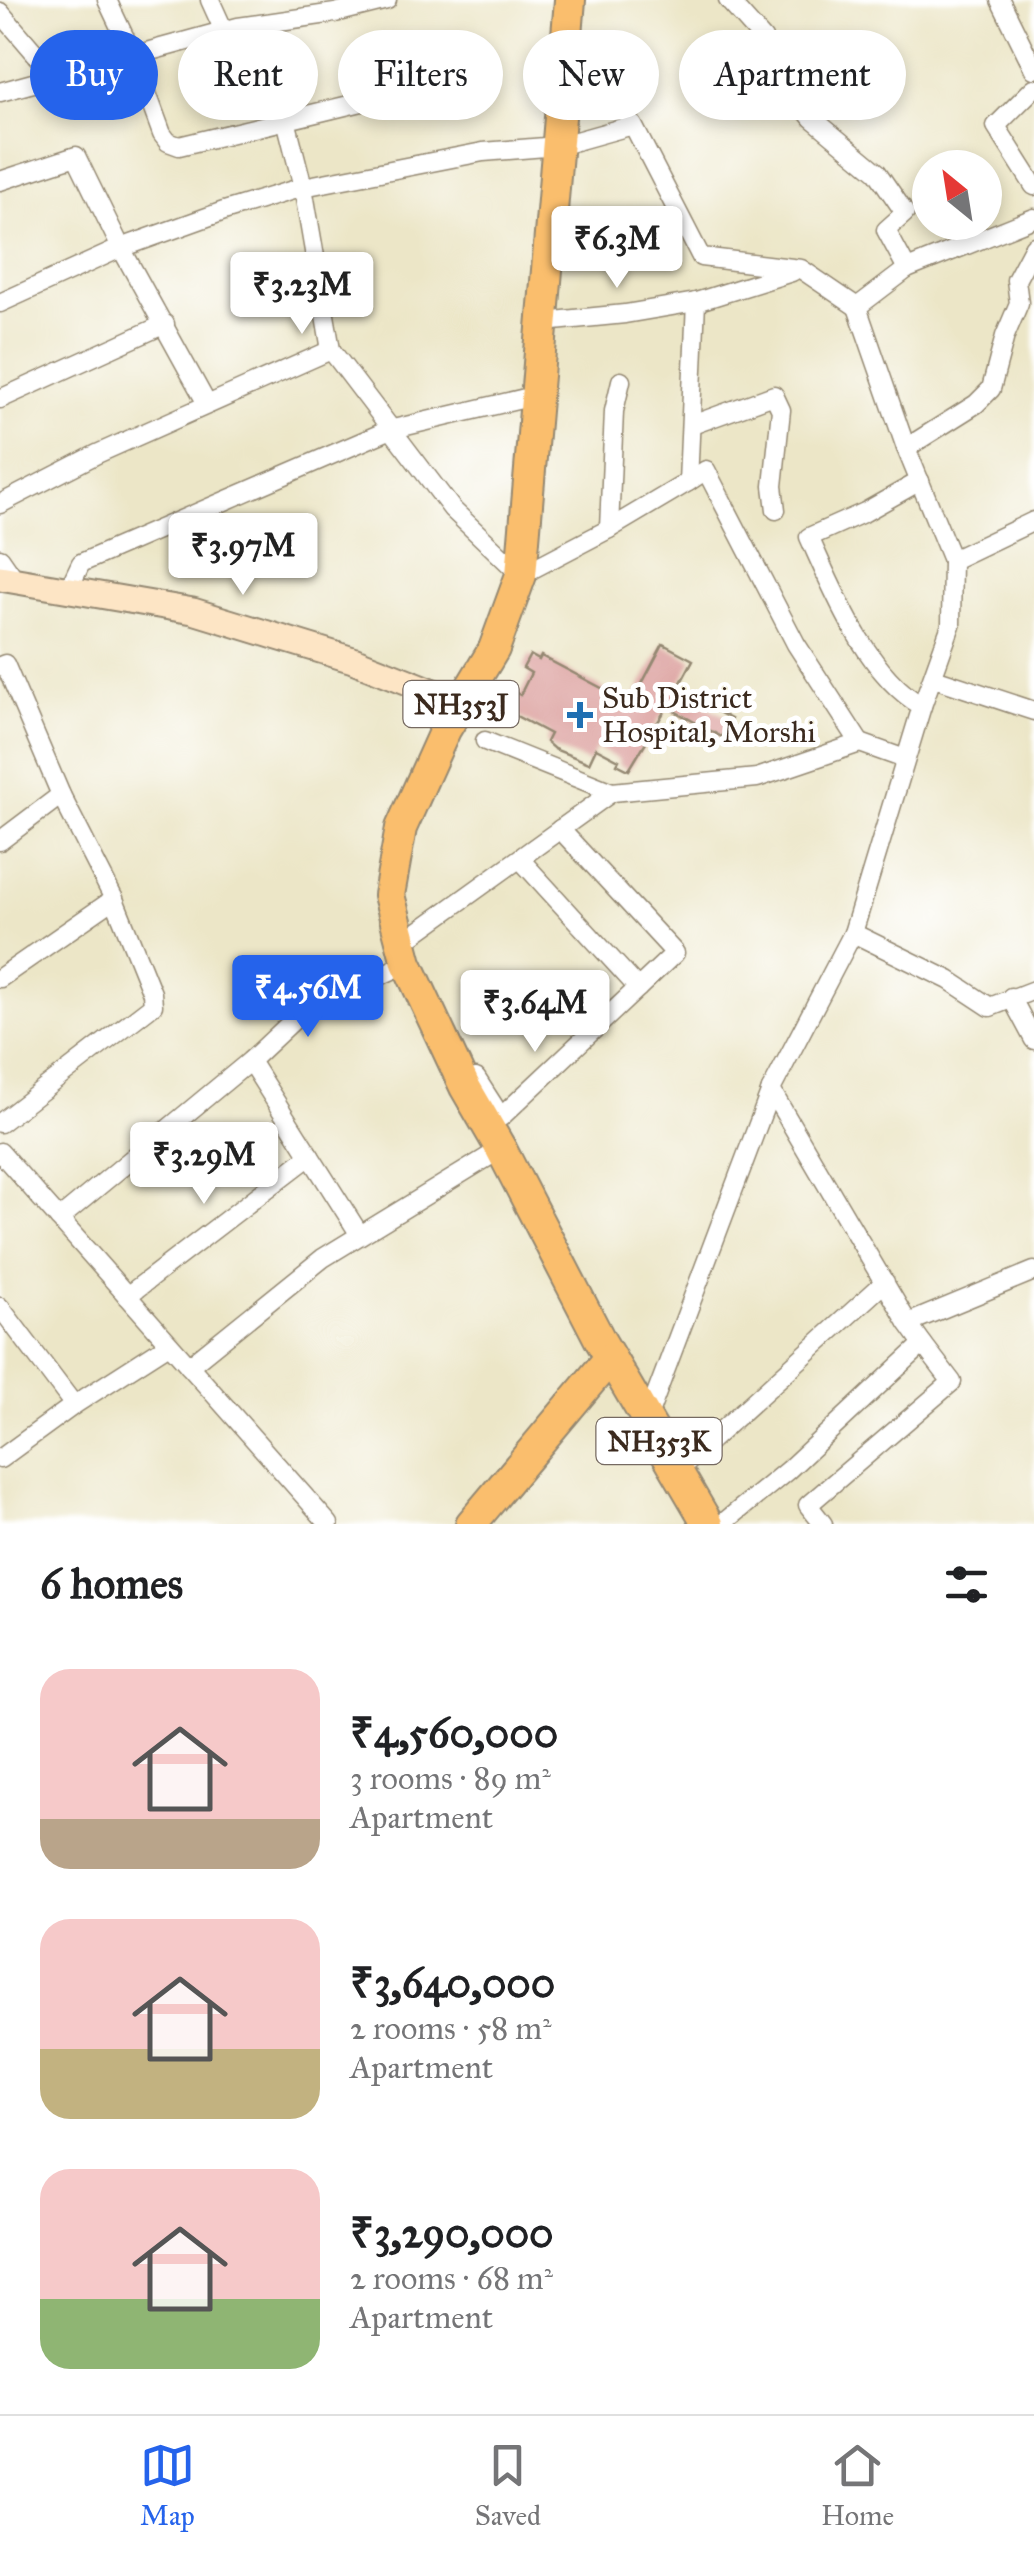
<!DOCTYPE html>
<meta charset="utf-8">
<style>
body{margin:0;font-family:"IM FELL Great Primer",serif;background:#f2f2f2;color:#202124;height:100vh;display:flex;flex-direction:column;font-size:38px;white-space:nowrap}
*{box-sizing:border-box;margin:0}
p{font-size:32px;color:#757577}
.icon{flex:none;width:55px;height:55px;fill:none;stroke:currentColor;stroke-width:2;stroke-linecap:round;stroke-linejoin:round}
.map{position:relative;height:1524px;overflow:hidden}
.side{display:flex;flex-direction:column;background:#fff;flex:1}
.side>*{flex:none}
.banner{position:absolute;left:30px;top:30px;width:975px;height:90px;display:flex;gap:20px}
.needle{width:65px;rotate:330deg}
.fabs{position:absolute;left:912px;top:150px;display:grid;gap:20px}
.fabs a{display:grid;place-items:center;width:90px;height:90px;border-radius:50%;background:#fff;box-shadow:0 5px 15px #0003;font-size:50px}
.price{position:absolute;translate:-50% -85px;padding:0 22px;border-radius:10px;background:#fff;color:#222;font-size:32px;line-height:65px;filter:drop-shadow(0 2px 5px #0008)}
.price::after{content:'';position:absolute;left:50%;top:60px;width:30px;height:22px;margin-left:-15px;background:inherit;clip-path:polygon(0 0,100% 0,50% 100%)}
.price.on{background:#2563eb;color:#fff}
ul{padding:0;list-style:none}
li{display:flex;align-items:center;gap:30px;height:250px;padding:0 40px}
li span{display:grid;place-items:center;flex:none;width:280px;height:200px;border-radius:30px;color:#555}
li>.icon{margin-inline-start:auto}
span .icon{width:120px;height:120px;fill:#fffc;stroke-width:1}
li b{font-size:42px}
h2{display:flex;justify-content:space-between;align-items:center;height:120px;padding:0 40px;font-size:42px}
.pill{padding:0 35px;border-radius:45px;background:#fff;box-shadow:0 5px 15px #0003;font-size:35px;line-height:90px}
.pill.on{background:#2563eb;color:#fff}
.tab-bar{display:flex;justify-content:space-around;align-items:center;height:140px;border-top:2px solid #e0e0e0;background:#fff;font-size:28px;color:#757577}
.tab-bar a{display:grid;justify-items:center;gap:5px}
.tab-bar .on{color:#2563eb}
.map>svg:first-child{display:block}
.building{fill:#da9b99}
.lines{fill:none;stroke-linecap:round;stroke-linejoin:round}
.street-casing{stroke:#948872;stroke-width:21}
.secondary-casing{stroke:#948872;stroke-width:29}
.highway-casing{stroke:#948872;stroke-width:34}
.street{stroke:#fff;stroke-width:18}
.secondary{stroke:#fde5c5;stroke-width:25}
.highway{stroke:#fabe6d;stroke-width:30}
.poi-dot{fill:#1f6fb2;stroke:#fff;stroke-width:4}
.labels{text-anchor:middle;stroke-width:10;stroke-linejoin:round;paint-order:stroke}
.shield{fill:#fff;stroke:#766a62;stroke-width:2.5}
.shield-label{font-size:28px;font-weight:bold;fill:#3b2a1e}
.poi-label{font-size:30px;fill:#3b2a1e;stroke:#fff;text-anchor:start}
</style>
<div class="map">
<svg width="1034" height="1524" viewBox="0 0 1034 1524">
<rect width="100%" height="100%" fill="#fff"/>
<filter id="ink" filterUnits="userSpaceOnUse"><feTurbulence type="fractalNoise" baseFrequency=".01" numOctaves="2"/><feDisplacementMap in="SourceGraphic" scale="20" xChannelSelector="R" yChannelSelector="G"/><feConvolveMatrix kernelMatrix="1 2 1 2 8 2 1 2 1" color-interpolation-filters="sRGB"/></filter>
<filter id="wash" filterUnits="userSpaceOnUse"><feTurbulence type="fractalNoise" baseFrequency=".0048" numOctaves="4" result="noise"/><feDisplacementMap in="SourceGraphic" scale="40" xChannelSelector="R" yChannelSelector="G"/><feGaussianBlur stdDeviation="2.25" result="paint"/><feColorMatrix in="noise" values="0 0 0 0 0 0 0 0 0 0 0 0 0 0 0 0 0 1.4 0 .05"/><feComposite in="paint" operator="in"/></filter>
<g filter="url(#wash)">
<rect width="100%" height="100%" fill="#ece6c7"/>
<g id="blocks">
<polygon class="building" points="663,644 693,660 677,690 731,719 722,737 667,707 629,770 617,764 619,760 596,748 589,763 554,749 546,742 550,734 509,712 512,708 504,704 511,690 520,695 531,673 523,668 530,655 539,660 541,656 609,692 604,700 627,712"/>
</g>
</g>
<g filter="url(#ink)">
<use href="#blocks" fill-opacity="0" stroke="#948872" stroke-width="2.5"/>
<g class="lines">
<g class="street-casing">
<g id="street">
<polyline points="107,0 133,55 162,134 168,142 179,146 395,94"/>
<polyline points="210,0 224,31"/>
<polyline points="728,0 763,39 775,71 812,118 877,172 905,213 886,230 907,269"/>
<polyline points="1000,0 1034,69"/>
<polyline points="0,12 54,75"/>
<polyline points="1034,88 996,126 1034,186"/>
<polyline points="0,92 238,27 335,13 387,0"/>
<polyline points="286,120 303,187 331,350"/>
<polyline points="0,181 76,156 121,248 207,404"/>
<polyline points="0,303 121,248 224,211 303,187 483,152 558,146 633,125 701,257 801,269 857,307"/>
<polyline points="544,322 625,314 696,302 792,272"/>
<polyline points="621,381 614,411 609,529 688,482 696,302"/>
<polyline points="0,399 165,324"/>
<polyline points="692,425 774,395 781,410 773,486 776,510"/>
<polyline points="906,448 976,404 991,389 1005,336 1019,303 1016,280 1034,246"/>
<path d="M920,481L865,512L809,537C834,592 867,675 922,706"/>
<polyline points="688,482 706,470 796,644 860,743"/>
<polyline points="0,504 97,454 331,350 452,509 521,575 609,529"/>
<polyline points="0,558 16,581"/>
<polyline points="952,560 1034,521"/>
<polyline points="68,590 81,563 389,430 538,395"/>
<polyline points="0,666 5,664 61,795 114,899 152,993 153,1005 0,1123"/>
<polyline points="934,678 1034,711"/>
<polyline points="485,741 612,792 757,778 860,743 905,759"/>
<polyline points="0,841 61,795"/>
<polyline points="520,859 638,988 675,953 560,829"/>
<polyline points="853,933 949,980 990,1007 1034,990"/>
<polyline points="402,943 612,792"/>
<polyline points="0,978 114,899"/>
<polyline points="1011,997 1034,1040"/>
<polyline points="250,1061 360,1235"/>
<polyline points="476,1078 501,1117 638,988"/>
<polyline points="771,1090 908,1323"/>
<polyline points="0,1152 329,1524"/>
<polyline points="59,1219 250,1061 300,1014 407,963"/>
<polyline points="127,1296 310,1156"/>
<polyline points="0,1307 74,1405 169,1344"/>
<polyline points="189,1366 323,1258 501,1149"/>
<polyline points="647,1419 771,1090 853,933 922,706 951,625 952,560 906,448 857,307 907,269 1034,218"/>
<polyline points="0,1459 74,1405"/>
<polyline points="677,1471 885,1282"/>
<polyline points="722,1524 788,1470 923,1344 908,1323 1034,1271"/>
<polyline points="823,1524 808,1505 952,1382 923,1344"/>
</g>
</g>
<g class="secondary-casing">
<polyline id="secondary" points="0,578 193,611 353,660 462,703"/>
</g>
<g class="highway-casing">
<g id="highway">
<polyline points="570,0 521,575 494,649 445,730 401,828 389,895 407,963 465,1087 501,1149 600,1340 708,1524"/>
<polyline points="471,1524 610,1358"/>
</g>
</g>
<use href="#street" class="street"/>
<use href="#secondary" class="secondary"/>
<use href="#highway" class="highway"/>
</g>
</g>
<path class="poi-dot" d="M575 700h10v10h10v10h-10v10h-10v-10h-10v-10h10z"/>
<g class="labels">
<g class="shield">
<rect x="403.5" y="681" width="115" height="46" rx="8"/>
<rect x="596.5" y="1418" width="125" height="46" rx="8"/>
</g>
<g class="shield-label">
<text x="461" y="714">NH353J</text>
<text x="659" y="1451">NH353K</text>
</g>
<g class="poi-label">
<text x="602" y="708">Sub District<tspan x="602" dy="34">Hospital, Morshi</tspan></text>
</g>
</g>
</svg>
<div class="fabs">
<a><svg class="needle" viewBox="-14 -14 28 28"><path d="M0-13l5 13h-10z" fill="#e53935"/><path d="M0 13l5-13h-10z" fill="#757577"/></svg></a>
</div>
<b class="price" style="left:617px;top:291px">₹6.3M</b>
<b class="price" style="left:302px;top:337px">₹3.23M</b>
<b class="price" style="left:243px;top:598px">₹3.97M</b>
<b class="price on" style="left:308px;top:1040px">₹4.56M</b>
<b class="price" style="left:535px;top:1055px">₹3.64M</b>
<b class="price" style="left:204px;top:1207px">₹3.29M</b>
<div class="banner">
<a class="pill on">Buy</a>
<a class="pill">Rent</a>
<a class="pill">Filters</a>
<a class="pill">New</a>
<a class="pill">Apartment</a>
</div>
</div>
<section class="side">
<h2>6 homes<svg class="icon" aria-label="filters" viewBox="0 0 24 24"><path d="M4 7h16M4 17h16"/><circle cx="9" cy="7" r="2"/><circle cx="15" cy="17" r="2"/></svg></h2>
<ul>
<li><span style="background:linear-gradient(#f6c9c9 75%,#b9a48a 0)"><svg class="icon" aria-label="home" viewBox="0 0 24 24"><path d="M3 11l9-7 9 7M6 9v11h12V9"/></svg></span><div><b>₹4,560,000</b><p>3 rooms · 89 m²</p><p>Apartment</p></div></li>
<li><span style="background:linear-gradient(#f6c9c9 65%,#c2b280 0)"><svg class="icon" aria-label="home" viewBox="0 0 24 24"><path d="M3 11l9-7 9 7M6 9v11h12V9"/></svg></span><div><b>₹3,640,000</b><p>2 rooms · 58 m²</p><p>Apartment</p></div></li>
<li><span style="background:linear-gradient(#f6c9c9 65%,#8fb573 0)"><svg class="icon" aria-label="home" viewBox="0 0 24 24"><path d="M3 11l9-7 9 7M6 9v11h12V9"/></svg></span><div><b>₹3,290,000</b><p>2 rooms · 68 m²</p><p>Apartment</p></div></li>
</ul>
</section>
<nav class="tab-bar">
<a class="on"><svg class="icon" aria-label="map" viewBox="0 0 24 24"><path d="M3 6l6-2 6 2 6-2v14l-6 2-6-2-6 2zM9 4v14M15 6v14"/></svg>Map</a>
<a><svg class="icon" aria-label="saved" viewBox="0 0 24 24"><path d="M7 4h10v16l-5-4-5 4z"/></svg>Saved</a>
<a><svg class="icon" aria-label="home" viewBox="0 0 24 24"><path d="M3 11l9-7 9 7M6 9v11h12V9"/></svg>Home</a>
</nav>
